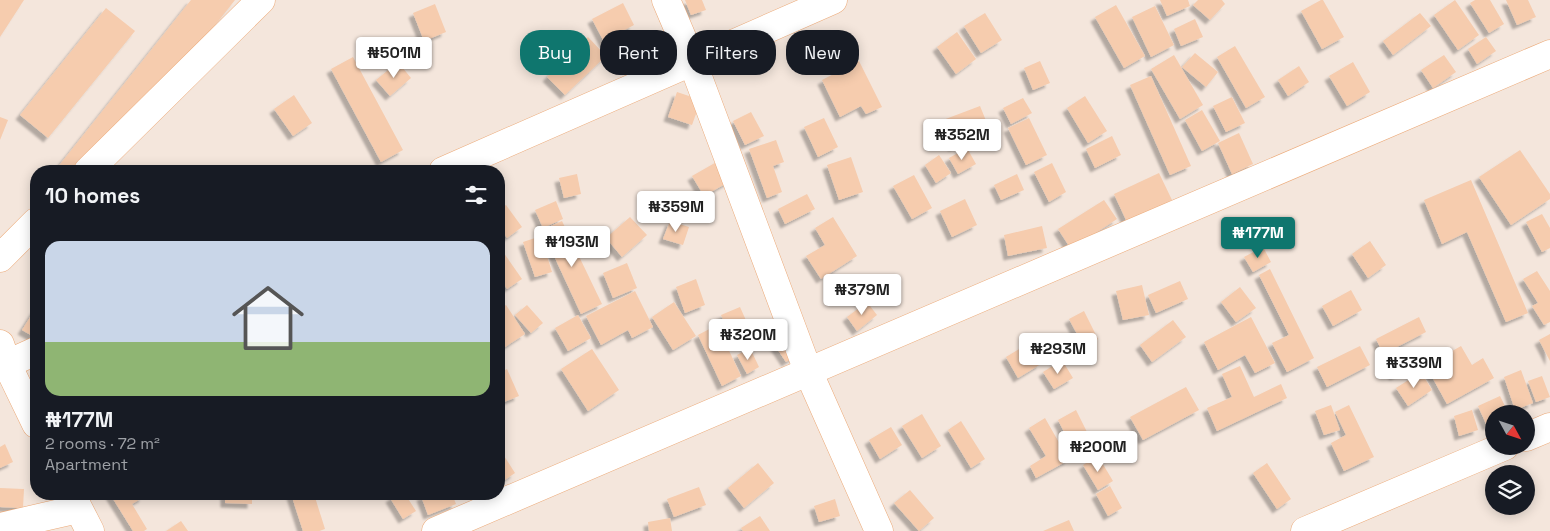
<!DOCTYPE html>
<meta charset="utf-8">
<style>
body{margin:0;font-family:"Space Grotesk",sans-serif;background:#20242c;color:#f1f3f6;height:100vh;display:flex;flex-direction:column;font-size:19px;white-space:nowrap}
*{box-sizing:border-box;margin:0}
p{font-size:16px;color:#9ea1a6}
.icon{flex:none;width:28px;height:28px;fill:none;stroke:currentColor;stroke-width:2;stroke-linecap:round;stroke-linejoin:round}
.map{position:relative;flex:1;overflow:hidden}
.side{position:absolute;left:30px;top:165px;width:475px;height:335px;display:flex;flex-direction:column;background:#171b24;border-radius:20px;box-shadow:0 2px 12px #0003}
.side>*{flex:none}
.hud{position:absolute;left:520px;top:30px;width:475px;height:45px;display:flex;gap:10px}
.needle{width:32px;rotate:130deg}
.tools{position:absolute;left:1485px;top:405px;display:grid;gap:10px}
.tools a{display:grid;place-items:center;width:50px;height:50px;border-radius:50%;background:#171b24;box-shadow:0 2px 12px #0003;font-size:25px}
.price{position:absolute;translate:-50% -42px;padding:0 11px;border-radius:5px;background:#fff;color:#222;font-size:16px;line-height:32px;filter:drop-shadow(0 1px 2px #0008)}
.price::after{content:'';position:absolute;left:50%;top:30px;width:15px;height:11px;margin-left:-8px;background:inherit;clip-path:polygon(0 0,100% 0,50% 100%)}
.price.active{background:#0f766e;color:#fff}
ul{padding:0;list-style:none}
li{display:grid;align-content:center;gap:10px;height:265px;padding:0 15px}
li+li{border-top:1px solid #363941}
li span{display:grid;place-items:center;height:155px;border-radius:15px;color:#555}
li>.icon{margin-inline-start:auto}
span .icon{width:90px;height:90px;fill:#fffc;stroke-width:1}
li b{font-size:21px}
h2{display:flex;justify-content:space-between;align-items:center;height:60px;padding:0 15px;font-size:21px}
.tag{padding:0 18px;border-radius:20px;background:#171b24;box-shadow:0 2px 12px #0003;font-size:18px;line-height:45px}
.tag.active{background:#0f766e;color:#fff}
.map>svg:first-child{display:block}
.building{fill:#f6ccae;filter:url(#shadow)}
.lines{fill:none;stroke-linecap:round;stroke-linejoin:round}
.street-casing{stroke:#eca977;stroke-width:29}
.street{stroke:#fff;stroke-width:28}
</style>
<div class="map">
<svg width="1550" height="531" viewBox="0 0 1550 531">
<defs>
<filter id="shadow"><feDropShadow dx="-4.5" dy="4.5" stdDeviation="1" flood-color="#0004"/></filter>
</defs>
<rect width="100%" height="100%" fill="#f4e6dc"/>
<g class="building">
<polygon points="0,0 24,0 0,37"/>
<polygon points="191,0 235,0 100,171 61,171 57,168"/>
<polygon points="685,0 702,0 706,10 691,15"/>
<polygon points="1160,0 1188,0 1190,6 1167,16"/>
<polygon points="1198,0 1222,0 1225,4 1210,20 1193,5"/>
<polygon points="1321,0 1323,0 1344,37 1322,49 1301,11"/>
<polygon points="1455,0 1479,35 1458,50 1434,15"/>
<polygon points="1475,0 1490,0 1504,24 1489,33 1470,3"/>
<polygon points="1506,0 1528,0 1536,17 1517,25"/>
<polygon points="623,3 634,25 617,34 629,56 615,63 592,19"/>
<polygon points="435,4 446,32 424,41 413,13"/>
<polygon points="1116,5 1145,56 1124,68 1095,17"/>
<polygon points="1155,6 1174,45 1151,57 1132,17"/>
<polygon points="106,8 135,31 48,138 20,115"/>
<polygon points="985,13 1002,40 981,53 964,26"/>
<polygon points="1420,13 1431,26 1393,55 1383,41"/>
<polygon points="1195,19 1203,37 1181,46 1174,29"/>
<polygon points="957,32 976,59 956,74 937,47"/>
<polygon points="588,37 606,56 565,95 547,77"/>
<polygon points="1486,37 1496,51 1477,64 1468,49"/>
<polygon points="1235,46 1265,97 1246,108 1217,57"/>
<polygon points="1195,53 1218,72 1206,87 1182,67"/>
<polygon points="1174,55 1203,105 1180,119 1151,69"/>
<polygon points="1444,55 1456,72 1433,88 1421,70"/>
<polygon points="353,57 403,150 381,162 331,69"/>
<polygon points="859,61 882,107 866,114 861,106 840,117 822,80"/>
<polygon points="1040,61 1050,83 1033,90 1024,68"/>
<polygon points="398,62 411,78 390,96 376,80"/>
<polygon points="1353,62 1370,92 1347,106 1329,76"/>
<polygon points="1299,66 1309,82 1288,96 1278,80"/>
<polygon points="1151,76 1191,166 1170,175 1130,85"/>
<polygon points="677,92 701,100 692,125 668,117"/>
<polygon points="294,95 312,123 293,136 274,109"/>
<polygon points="1085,96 1107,131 1088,143 1067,108"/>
<polygon points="1232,97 1245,123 1226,132 1213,106"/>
<polygon points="1023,98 1032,113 1011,124 1003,108"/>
<polygon points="980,106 991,133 953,147 943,120"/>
<polygon points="1202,110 1220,141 1202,151 1185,120"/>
<polygon points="751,112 764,136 745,145 733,121"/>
<polygon points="0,117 8,120 0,140"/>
<polygon points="824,118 838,147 818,157 804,127"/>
<polygon points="1029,118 1047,155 1026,165 1008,128"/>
<polygon points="1239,133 1253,164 1232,174 1218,143"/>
<polygon points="1112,136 1121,155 1095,168 1086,149"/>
<polygon points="776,140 784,162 773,166 782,192 767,198 749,149"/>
<polygon points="967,148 976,164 958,174 949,158"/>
<polygon points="1520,150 1550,194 1550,199 1511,225 1479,177"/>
<polygon points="939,155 951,173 936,183 925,165"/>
<polygon points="851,157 863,192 839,200 827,165"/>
<polygon points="720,160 732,180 704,196 692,176"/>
<polygon points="1052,163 1066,192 1049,202 1034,172"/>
<polygon points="1159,173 1172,200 1127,222 1114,194"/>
<polygon points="577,174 581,194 564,198 559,178"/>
<polygon points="1017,174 1024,190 1001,200 994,185"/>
<polygon points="914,175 932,208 912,219 893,186"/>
<polygon points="1471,180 1528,313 1506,322 1467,232 1442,244 1424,200"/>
<polygon points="807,194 815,209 785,224 778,209"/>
<polygon points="965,199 977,225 952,237 940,211"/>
<polygon points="1104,200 1117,219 1071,249 1058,229"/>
<polygon points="556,201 563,219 543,228 535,210"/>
<polygon points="506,205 522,227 507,238 499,226 499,210"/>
<polygon points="1542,214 1550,228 1550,248 1542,252 1526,222"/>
<polygon points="630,217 647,235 622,257 606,238"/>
<polygon points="833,217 857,256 821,279 806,256 825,245 815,228"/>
<polygon points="562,221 602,304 581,314 542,230"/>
<polygon points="670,221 689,227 683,245 663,239"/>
<polygon points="1042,226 1047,248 1008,256 1004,235"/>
<polygon points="541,236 552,272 535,277 523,242"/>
<polygon points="1370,241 1386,265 1368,278 1352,254"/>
<polygon points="499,246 522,279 507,289 499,276"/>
<polygon points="1263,247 1271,262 1253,272 1244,257"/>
<polygon points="627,263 637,288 613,298 603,273"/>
<polygon points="1270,269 1314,358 1287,372 1272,343 1289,335 1259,275"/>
<polygon points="1537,271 1550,291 1550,322 1544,325 1532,306 1538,303 1523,279"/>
<polygon points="696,279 705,305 685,313 676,287"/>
<polygon points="1180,281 1188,299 1156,313 1148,295"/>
<polygon points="1142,285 1149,315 1123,320 1116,291"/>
<polygon points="1240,287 1256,308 1236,322 1221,302"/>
<polygon points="1351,290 1362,310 1333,326 1322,306"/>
<polygon points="635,291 653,327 632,338 628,330 601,345 586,316"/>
<polygon points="674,302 696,336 673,350 652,317"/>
<polygon points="867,302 877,315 857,331 847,317"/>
<polygon points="506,305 525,334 499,351 499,310"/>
<polygon points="527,305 543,323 531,333 515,315"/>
<polygon points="740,307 753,336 734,344 721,315"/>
<polygon points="36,308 36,338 22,330"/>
<polygon points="1084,311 1098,339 1084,347 1069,319"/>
<polygon points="786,313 808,348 786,362 763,328"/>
<polygon points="578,315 591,338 568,351 555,328"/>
<polygon points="1251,317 1275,363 1255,373 1245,355 1218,370 1204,342"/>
<polygon points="1419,317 1426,332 1397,347 1408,369 1394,376 1376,339"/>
<polygon points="1173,320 1186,337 1152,362 1140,345"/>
<polygon points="717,325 741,376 722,386 698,335"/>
<polygon points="1550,334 1550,361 1539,340"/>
<polygon points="1029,343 1041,364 1018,378 1006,357"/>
<polygon points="1360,346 1370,365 1327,387 1317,367"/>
<polygon points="1461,346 1472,365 1483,358 1494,378 1447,404 1426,366"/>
<polygon points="750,348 759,367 747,374 737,355"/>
<polygon points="592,349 619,390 588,411 561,369"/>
<polygon points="1062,360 1073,378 1054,389 1043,372"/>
<polygon points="1240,366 1254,397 1281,384 1287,398 1217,431 1207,408 1232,397 1222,374"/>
<polygon points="507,369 519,396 499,404 499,373"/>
<polygon points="1521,370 1533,403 1515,410 1504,377"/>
<polygon points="1421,372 1432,390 1408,406 1396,388"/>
<polygon points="1542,376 1550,397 1536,402 1528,381"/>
<polygon points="1186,387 1199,410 1143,440 1130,417"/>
<polygon points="1500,396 1509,414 1494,414 1494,423 1487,426 1478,406"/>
<polygon points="1331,405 1340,430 1324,435 1315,411"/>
<polygon points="1349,405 1374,457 1344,471 1331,443 1346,435 1335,412"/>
<polygon points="1076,410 1095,448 1077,457 1058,420"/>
<polygon points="1472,410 1478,430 1459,436 1454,416"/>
<polygon points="922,414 941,446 922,458 902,426"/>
<polygon points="1045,418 1069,460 1036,478 1030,466 1046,456 1029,428"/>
<polygon points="961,421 985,459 971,468 948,430"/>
<polygon points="891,427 902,445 880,459 869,440"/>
<polygon points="5,444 13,462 0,468 0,447"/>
<polygon points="499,448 515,473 499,484"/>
<polygon points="1098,456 1113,481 1098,490 1083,465"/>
<polygon points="758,463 774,483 744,508 728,488"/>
<polygon points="1267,463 1291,499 1277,509 1253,473"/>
<polygon points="1110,486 1122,508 1108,516 1096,494"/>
<polygon points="699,487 706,505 674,517 667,499"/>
<polygon points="0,488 24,489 23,508 0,507"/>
<polygon points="910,490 934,518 919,531 894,503"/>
<polygon points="110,494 142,494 144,497 132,504 147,529 144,531 133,531"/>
<polygon points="225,494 252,494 252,504 225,503"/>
<polygon points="291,494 314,494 325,529 319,531 303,531"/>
<polygon points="396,494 405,494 416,511 403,519 390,498"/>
<polygon points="427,494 452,494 456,504 428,515 421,496"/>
<polygon points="835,499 840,516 819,522 814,506"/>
<polygon points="760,516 770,531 743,531 741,528"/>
<polygon points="670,518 672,531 649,531 648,522"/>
<polygon points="1069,520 1074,531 1043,531"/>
<polygon points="181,521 188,531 166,531"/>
</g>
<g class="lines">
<g class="street-casing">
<g id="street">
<polyline points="666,0 692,61 808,371 879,531"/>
<polyline points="88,171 261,0"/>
<polyline points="443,171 833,0"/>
<polyline points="0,258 36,222"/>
<polyline points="0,344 7,364 36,424"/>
<polyline points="7,364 36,351"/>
<polyline points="1526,437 1550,427"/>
<polyline points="71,494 90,531"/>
<polyline points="0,527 78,509"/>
<polyline points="436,531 1550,54"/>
<polyline points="1305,531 1505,446"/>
</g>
</g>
<use href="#street" class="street"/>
</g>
</svg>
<div class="tools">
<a><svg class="needle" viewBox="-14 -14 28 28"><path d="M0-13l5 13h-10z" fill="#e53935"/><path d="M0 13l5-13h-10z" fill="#9ea1a6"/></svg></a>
<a><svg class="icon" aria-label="layers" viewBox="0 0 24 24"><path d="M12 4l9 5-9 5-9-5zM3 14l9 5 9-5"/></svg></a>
</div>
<b class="price" style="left:394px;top:79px">₦501M</b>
<b class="price" style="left:962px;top:161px">₦352M</b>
<b class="price" style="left:676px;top:233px">₦359M</b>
<b class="price active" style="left:1258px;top:259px">₦177M</b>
<b class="price" style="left:572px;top:268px">₦193M</b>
<b class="price" style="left:862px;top:316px">₦379M</b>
<b class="price" style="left:748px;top:361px">₦320M</b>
<b class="price" style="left:1058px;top:375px">₦293M</b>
<b class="price" style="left:1414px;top:389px">₦339M</b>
<b class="price" style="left:1098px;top:473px">₦200M</b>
<div class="hud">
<a class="tag active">Buy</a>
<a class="tag">Rent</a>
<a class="tag">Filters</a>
<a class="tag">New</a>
</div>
<section class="side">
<h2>10 homes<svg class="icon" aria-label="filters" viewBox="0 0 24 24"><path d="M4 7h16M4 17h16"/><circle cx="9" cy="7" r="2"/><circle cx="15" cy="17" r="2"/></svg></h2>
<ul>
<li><span style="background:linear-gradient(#c9d6e8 65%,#8fb573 0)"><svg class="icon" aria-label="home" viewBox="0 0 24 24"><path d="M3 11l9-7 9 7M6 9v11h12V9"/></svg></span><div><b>₦177M</b><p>2 rooms · 72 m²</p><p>Apartment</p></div></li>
</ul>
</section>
</div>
